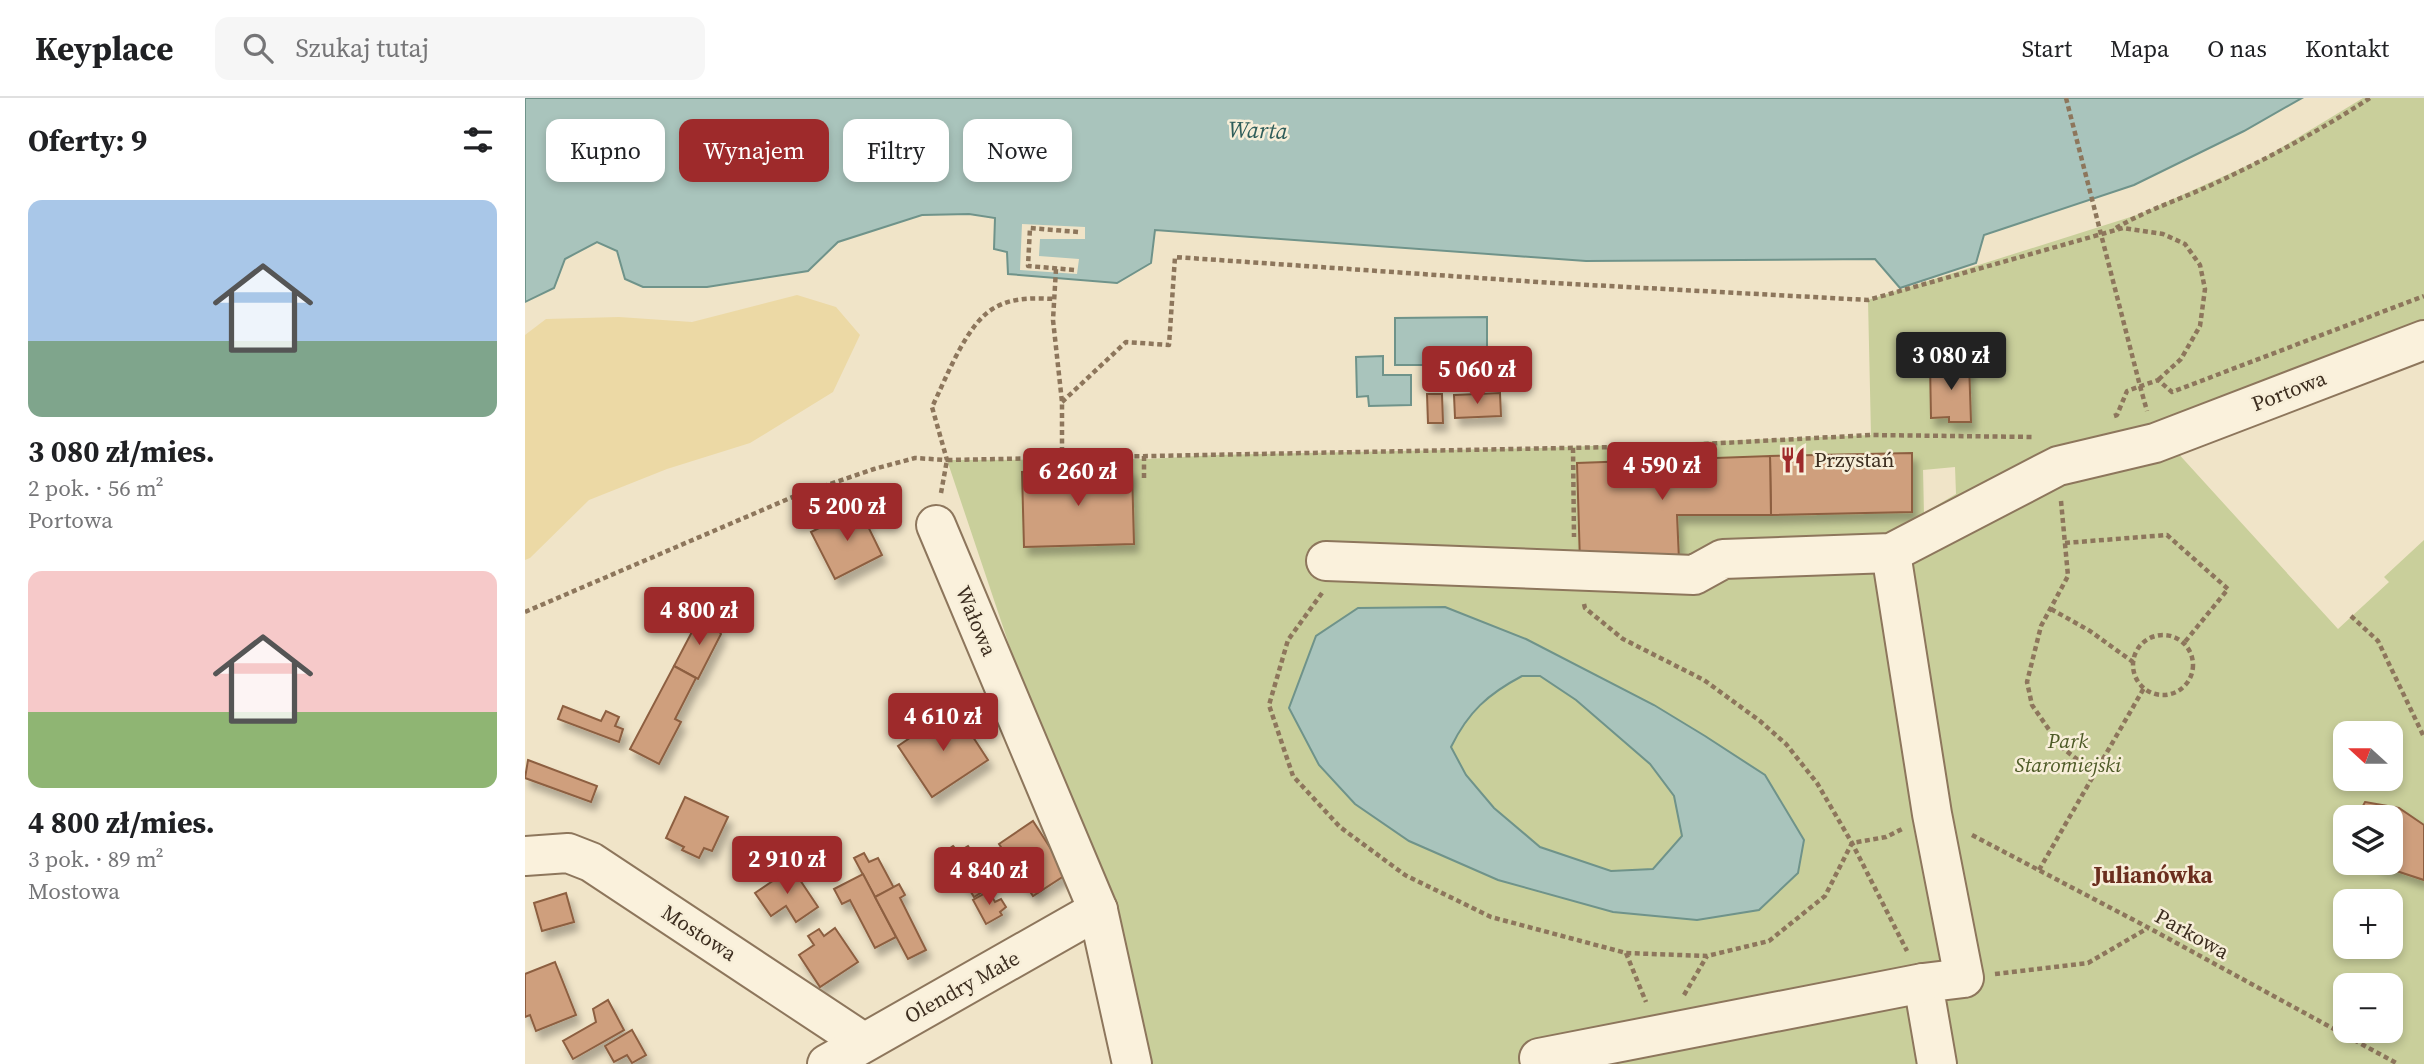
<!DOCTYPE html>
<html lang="pl">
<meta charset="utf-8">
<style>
body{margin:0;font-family:"Source Serif 4",serif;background:#f6f6f6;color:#202124;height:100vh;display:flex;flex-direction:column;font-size:26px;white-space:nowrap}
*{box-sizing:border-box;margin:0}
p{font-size:23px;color:#757577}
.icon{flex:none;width:38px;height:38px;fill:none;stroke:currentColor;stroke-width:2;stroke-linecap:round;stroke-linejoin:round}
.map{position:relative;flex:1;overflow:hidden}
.side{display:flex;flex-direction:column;background:#fff;width:525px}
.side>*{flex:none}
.hud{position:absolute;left:21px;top:21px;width:665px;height:63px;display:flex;gap:14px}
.needle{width:46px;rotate:291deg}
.controls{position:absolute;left:1808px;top:623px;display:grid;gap:14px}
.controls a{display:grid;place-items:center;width:70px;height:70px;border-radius:14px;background:#fff;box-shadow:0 4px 10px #0003;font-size:35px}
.price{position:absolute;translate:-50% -60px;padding:0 16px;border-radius:7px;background:#9e2a2b;color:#fff;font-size:23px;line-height:46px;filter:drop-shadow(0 2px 4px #0008)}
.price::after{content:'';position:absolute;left:50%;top:42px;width:21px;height:16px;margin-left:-10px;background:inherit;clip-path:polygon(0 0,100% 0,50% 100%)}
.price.active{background:#222;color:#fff}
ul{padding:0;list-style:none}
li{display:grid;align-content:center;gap:14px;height:371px;padding:0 28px}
li span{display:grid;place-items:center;height:217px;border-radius:14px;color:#555}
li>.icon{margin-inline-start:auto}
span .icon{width:126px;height:126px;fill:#fffc;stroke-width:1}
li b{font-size:30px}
h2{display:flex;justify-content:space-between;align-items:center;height:84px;padding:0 28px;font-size:30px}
.pill{padding:0 24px;border-radius:14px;background:#fff;box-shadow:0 4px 10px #0003;font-size:24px;line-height:63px}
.pill.active{background:#9e2a2b;color:#fff}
header{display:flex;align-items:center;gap:42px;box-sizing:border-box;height:98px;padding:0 35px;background:#fff;border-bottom:2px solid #e0e0e0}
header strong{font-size:33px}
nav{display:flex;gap:38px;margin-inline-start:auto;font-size:24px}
.search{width:490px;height:63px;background:#f6f6f6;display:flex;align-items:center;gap:18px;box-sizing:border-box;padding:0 24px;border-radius:14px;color:#757577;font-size:26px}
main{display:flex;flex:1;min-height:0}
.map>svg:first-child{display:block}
.green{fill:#c9cf9b;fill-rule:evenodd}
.sand{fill:#ecd9a5}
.water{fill:#a9c4bc;stroke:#6f938a;stroke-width:2;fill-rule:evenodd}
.pier{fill:#f0e4c8}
.building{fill:#cf9f7d;stroke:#8d5f41;stroke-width:2;filter:url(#shadow)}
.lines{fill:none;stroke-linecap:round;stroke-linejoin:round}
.minor-casing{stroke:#8d765c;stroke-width:42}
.path{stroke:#8d765c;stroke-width:4.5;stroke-dasharray:5 3.5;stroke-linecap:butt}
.minor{stroke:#faf1dc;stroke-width:38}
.path-bridge{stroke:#8d765c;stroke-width:4.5;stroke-dasharray:5 3.5;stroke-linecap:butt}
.labels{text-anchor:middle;stroke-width:5;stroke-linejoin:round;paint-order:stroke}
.street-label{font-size:21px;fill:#3d2e20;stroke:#f7eed8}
.poi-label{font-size:21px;fill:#3d2e20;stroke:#f7eed8;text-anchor:start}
.park-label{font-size:21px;font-style:italic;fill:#4d5a26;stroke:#f7eed8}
.water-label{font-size:23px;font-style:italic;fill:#2f5d5a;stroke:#f7eed8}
.neighbourhood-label{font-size:23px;font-weight:bold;fill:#6b2e1e;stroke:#f7eed8}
</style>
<header>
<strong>Keyplace</strong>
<div class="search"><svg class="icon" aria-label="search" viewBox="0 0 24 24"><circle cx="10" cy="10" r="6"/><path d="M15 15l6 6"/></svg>Szukaj tutaj</div>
<nav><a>Start</a><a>Mapa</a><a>O nas</a><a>Kontakt</a></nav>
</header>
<main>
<section class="side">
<h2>Oferty: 9<svg class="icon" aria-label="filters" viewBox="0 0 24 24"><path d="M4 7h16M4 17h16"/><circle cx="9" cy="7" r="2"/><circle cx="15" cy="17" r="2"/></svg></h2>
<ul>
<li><span style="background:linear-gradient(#a9c7e8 65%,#7fa58c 0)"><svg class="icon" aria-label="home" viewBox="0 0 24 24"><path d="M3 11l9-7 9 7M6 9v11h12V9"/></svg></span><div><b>3 080 zł/mies.</b><p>2 pok. · 56 m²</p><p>Portowa</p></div></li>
<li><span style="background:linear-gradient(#f6c9c9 65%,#8fb573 0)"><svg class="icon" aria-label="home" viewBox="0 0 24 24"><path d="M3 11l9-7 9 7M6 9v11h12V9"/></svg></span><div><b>4 800 zł/mies.</b><p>3 pok. · 89 m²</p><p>Mostowa</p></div></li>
</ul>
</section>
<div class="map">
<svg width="1899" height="966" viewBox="0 0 1899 966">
<defs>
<filter id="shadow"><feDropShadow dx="4.5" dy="8" stdDeviation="3.5" flood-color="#0004"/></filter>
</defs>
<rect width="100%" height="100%" fill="#f0e4c8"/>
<g class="green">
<path d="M1838,0H1899V242L1640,341L1813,531L1864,484L1859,479L1899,442V966H609L573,812L422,362L623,361L691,357L1016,350L1346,337L1343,202L1615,116L1739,60ZM1430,369L1431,396L1399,415L1398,372ZM920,509L1001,541L1129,607L1180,638L1240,678L1279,742L1088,814L973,781L884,743ZM1820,635H1866V681H1820ZM1820,719H1866V765H1820ZM1820,803H1866V849H1820ZM1820,887H1866V933H1820Z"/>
<path d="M997,578H1015L1051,602L1125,666L1149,698L1157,738L1128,771L1086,773L1015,749L969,710L941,677L926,649C944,613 962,597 997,578Z"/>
</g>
<polygon class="sand" points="272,197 311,209 335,237 308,294 225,345 142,371 64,402 5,460 0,462 0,237 21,221 94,219 167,224"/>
<g class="water">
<polygon points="0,0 1777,0 1719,33 1609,87 1459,137 1451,165 1375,190 1350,161 1061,163 630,132 626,165 592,185 483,176 482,154 469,151 470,120 444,116 397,117 313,144 283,173 182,189 118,189 100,181 92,153 72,144 40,161 29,190 0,204"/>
<polygon points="962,219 962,279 940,279 940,267 870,267 870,220"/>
<polygon points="858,258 858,277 886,277 886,307 844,308 843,298 832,299 831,259"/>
<path d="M920,509L1001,541L1129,607L1180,638L1240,677L1279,742L1273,775L1234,812L1172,822L1088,814L973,782L884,743L830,706L794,667L764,610L791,538L833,510ZM997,578H1015L1051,602L1125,666L1149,698L1157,738L1128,771L1086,773L1015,749L969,710L941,677L926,649C943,614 963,596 997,578Z"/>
</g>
<polygon class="pier" points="497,126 560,129 560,141 515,141 514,158 554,161 552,176 495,172"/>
<g class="building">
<polygon points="1405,265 1444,265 1446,324 1424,324 1424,319 1406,320"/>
<polygon points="975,295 976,318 930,320 929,297"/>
<polygon points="902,296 917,296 918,325 903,325"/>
<polygon points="1387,355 1387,414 1246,417 1245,358"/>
<polygon points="1245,358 1246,417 1152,417 1154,462 1055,464 1052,365"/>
<polygon points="607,371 609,446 499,449 497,374"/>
<polygon points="334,410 357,457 310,481 286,434"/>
<polygon points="179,511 196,536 173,581 149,568"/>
<polygon points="149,568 171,580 150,621 156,624 134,666 105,651"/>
<polygon points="38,608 76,623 81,613 94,619 90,628 98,631 94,644 33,621"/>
<polygon points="429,610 463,662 407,699 373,648"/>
<polygon points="3,662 72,688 66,704 0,680"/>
<polygon points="160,699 203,719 187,753 179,750 174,760 157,752 159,749 141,740"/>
<polygon points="1840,704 1874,710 1899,727 1899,782 1847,765 1866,765 1866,719 1832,719"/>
<polygon points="508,723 542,776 508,798 474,746"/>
<polygon points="428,748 433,754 443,748 468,787 449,799 421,753"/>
<polygon points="339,755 344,764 353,760 369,790 350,799 329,760"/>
<polygon points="267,770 293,809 271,824 261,808 246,818 230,795"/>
<polygon points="338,776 371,839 350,850 325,802 317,806 309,791"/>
<polygon points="374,786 380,797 375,800 401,852 383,861 350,799"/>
<polygon points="464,793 470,804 476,801 481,809 475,814 477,817 461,826 448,802"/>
<polygon points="41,795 49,824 17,833 9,805"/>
<polygon points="310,830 333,864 295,889 274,857 289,847 283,838 294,831 299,838"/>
<polygon points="30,864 51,917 11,933 5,917 0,919 0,876"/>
<polygon points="83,902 99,932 48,961 38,943 71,924 68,911"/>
<polygon points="107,932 121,957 107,965 102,957 89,964 80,948"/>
</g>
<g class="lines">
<g class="minor-casing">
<g id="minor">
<polyline points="411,427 573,812 607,966"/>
<polyline points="1366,455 1407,716 1439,880 1398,885 1412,966"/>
<polyline points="801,463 1169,477 1198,461 1366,455 1533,368 1630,345 1899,242"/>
<polyline points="0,758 43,755 66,764 338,944"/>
<polyline points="1014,960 1398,885"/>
<polyline points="302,966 573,812"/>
</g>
</g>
<g class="path">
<path d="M1591,130C1625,110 1663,99 1699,81C1749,57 1799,30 1845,0"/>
<polyline points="531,171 528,222 537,304 537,360"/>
<polyline points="549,172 503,168 505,130 553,134"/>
<polyline points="1615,288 1622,313"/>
<polyline points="537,304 601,244 644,247 650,159 1028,185 1343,202 1598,130 1638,136 1660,146 1675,167 1680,191 1675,228 1656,261 1633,282"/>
<polyline points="1589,318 1592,317 1602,293 1633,282 1647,294 1899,198"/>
<polyline points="1048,350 1049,439"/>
<polyline points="619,380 619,358"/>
<polyline points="416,395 422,362 1142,348 1346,337 1510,339"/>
<polyline points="1536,403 1543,478 1516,528 1502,584 1507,607 1536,649 1570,675"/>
<polyline points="1540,445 1642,437 1703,491 1659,545"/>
<polyline points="797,495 763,542 744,607 768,678 815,729 880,777 966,819 1101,855 1182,858 1244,843 1300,798 1327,745 1361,739 1377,731"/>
<polyline points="1059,506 1060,510 1098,541 1179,582 1235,623 1261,646 1292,685 1327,745 1382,853"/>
<polyline points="1526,511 1565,533 1608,564"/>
<path d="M0,514L270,398L349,371L390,360L422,362L407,309C421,281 442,223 471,209C489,199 510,200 530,201"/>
<polyline points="1826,518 1853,543 1899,639"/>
<circle cx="1638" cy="567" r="30"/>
<polyline points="1447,737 1624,830 1873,966"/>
<polyline points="1514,772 1619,590"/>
<polyline points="1101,855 1121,904"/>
<polyline points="1470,876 1563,865 1623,830"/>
<polyline points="1159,897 1182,858"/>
</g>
<use href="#minor" class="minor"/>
<polyline class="path-bridge" points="1541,0 1615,288"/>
</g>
<defs>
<g id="restaurant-bare" transform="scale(2.1)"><path d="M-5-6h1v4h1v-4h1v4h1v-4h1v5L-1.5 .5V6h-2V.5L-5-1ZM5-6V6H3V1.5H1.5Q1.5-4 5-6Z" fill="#9e2a2b" stroke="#f7eed8" stroke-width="2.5" paint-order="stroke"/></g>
</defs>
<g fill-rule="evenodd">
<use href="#restaurant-bare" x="1268" y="362"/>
</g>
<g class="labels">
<g class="street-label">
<text transform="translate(1764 293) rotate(-21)" y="7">Portowa</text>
<text transform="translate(451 523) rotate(67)" y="7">Wałowa</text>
<text transform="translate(174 835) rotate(33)" y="7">Mostowa</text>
<text transform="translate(1667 836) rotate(29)" y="7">Parkowa</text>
<text transform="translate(437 889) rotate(-29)" y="7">Olendry Małe</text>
</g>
<g class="poi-label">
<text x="1289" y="369">Przystań</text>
</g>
<g class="park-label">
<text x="1543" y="650">Park<tspan x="1543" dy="24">Staromiejski</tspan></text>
</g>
<g class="water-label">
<text transform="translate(733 32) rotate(2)" y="8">Warta</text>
</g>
<g class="neighbourhood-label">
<text x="1628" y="785">Julianówka</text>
</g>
</g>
</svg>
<div class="controls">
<a><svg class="needle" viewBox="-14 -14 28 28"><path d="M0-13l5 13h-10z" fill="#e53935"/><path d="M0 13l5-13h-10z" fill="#757577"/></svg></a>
<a><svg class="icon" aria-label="layers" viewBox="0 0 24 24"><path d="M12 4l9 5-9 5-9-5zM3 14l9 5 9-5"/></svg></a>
<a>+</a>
<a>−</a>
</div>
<b class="price active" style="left:1426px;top:294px">3 080 zł</b>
<b class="price" style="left:952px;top:308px">5 060 zł</b>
<b class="price" style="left:1137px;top:404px">4 590 zł</b>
<b class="price" style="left:553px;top:410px">6 260 zł</b>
<b class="price" style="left:322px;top:445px">5 200 zł</b>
<b class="price" style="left:174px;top:549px">4 800 zł</b>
<b class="price" style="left:418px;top:655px">4 610 zł</b>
<b class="price" style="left:262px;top:798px">2 910 zł</b>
<b class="price" style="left:464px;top:809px">4 840 zł</b>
<div class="hud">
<a class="pill">Kupno</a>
<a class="pill active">Wynajem</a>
<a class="pill">Filtry</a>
<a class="pill">Nowe</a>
</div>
</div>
</main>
